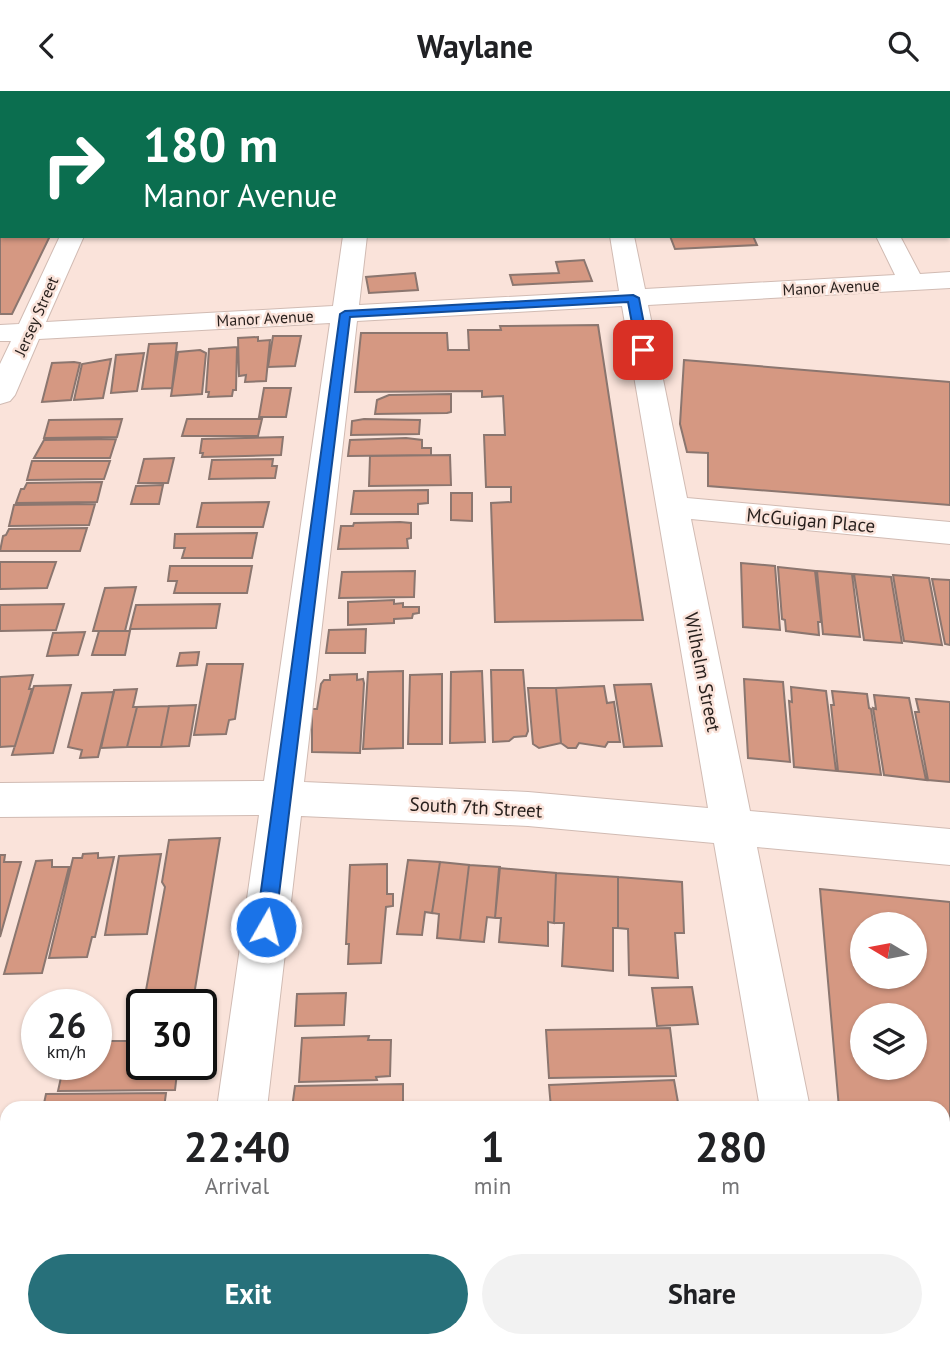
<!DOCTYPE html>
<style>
body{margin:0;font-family:"PT Sans",sans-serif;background:#f2f2f2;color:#202124;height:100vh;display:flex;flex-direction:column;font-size:26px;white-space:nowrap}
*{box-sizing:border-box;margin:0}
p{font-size:23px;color:#757577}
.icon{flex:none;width:38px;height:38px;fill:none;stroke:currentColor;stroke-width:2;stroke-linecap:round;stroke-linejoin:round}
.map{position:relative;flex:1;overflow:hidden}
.panel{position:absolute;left:0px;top:1010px;width:950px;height:247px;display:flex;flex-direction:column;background:#fff;border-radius:21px 21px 0 0;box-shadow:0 2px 5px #0004}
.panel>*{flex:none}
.guide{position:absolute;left:0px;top:0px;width:950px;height:147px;box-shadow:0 2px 5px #0004;background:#0b6e4f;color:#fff;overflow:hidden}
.needle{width:46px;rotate:280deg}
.controls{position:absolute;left:850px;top:821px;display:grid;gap:14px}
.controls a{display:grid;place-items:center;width:77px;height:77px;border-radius:50%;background:#fff;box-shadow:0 2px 5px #0004;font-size:35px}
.speed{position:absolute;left:21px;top:898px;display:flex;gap:14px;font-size:35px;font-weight:700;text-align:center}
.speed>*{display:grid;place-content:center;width:91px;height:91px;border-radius:50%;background:#fff;box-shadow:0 2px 5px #0004;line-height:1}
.speed small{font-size:18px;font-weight:400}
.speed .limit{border:4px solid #111;border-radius:10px;background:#fff;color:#111}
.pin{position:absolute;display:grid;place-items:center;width:60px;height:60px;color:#fff;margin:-30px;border-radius:14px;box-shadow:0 4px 10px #0006}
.me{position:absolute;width:77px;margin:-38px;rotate:8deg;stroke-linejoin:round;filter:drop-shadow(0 0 5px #0008)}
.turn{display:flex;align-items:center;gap:24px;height:147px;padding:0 28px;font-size:32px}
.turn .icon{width:91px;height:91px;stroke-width:2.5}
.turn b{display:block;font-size:49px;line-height:60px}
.eta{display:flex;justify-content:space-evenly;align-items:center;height:119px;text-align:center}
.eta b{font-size:42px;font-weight:700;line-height:49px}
.action{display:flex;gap:14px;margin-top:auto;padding:14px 28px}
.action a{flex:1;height:80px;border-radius:42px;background:#27707a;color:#fff;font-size:28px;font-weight:700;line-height:80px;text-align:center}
.action a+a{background:#f2f2f2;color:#202124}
header{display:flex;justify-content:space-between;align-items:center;height:91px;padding:0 28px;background:#fff;font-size:32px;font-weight:700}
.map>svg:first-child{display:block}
.green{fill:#eec4b5}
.building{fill:#d59882;stroke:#8b766f;stroke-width:2;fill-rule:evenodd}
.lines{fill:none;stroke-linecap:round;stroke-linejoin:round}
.minor-casing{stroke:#d1bbb3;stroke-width:2}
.minor{fill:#fff;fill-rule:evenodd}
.route{fill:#1a73e8;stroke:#114b97;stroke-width:2}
.labels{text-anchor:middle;stroke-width:5;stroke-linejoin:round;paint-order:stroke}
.far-street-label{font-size:16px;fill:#271f1c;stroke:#fae3da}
.street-label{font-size:19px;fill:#271f1c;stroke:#fae3da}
</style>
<header><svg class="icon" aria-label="back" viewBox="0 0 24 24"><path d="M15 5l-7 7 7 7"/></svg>Waylane<svg class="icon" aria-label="search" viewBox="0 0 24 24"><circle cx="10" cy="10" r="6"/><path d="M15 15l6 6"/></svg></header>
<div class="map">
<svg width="950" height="1255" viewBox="0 0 950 1255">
<rect width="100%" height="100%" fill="#fae3da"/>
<path class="green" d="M943 1182 950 1183V1255H872L870 1250H943Z"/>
<path class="building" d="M0 0H624V2H2L0 39Z
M708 0H825L782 2Z
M0 73 2 145H50L12 223H0Z
M670 145H753L757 154 675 158Z
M584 169 592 190 513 194 510 184 559 182 556 171Z
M415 182 418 199 369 202 366 186Z
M598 234 643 529 495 531 491 412 511 411V396H486L484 344H505L503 305 482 306V300L355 301 361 242H447L448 259H469L468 239H501L500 235Z
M273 245H301L295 275 268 276Z
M258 246V250L270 249 266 290 245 291 246 284 239 285 238 247Z
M177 252 172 297 142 298 149 253Z
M237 256 236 299H233L232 305 208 306 209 301H206L209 258Z
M200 259 206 262 202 303 171 305 178 261Z
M144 262 137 300 111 302 116 264Z
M111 268 103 307 74 309 82 273Z
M684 269 950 291V414L708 395V362L687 361 680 333Z
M74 271 80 272 71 309 42 311 52 272Z
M264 297H291L286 326H259Z
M451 303V321L447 322 375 323 377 309 389 304Z
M122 328 117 346 44 347 49 329Z
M187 328H262L258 345H182Z
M364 328 420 329 419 343 351 344 352 330Z
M283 346 281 364 202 366 203 362H200L202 348Z
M406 347 422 349V357H431V364L348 365 350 349Z
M116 348 110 367H34L44 349Z
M450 364 451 394 369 395 370 365Z
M174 367 168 392H138L144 368Z
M273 368 272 375H277L275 387 209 388 212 369Z
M32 370H110L104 388 27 389Z
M102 391 97 411 16 412 21 398H24L27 392Z
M163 394 159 413H131L136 395Z
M428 399V412L418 413V423H351L354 400Z
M451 402H472V430L451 429Z
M269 411 263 436H197L202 412Z
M95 413 89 434 9 435 14 414Z
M400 431 411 432V447L407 448 408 457 338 458 341 435H353L354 432Z
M87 437 80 460H0L3 445 6 444 9 438Z
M257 442 252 467H182L185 457H174L175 443Z
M0 471H56L47 497 0 498Z
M741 472 775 475 780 539 743 536Z
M170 475H252L247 502H174L177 490H168Z
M778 476 815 480 821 531H818L819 544 786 540 785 529 782 528Z
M415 480 414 506 339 507 342 481Z
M817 480 852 483 860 546 823 543Z
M854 483 891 486 902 552 864 549Z
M893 484 929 487 942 554 904 550Z
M932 488 950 489V554L945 553Z
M136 496 125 540H93L105 497Z
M394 509V513L403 512V516H419V522L413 523 412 527 394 528V532L348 534V511Z
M64 513 56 539 0 540V514Z
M220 513 216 537 130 538 136 514Z
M366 538 365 562H326L329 539Z
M99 540H130L125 564H92Z
M85 541 78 564 47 565 53 542Z
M199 561 197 574 177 575 180 562Z
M207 573H243L235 628 229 629 226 643 194 644Z
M491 579H523L528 640 526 645 514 646 509 650 493 651Z
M403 580V657L363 658 368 581Z
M482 580 485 651 450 652 451 581Z
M357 583V589L363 588 364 592 360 662 312 661V618H317L321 593 324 589H330V584Z
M442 583V653H408L410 584Z
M33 584 29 598H32L15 655 0 656V586Z
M744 588 783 591 790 671 748 667Z
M651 593 662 655 624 656 614 594Z
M71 594 53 662 12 664 34 595Z
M604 595 607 612 614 611 620 651H608L605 656 579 652 576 657H568L561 652 556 597Z
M791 596 826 600 836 680 794 676 789 610 792 611Z
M528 597H556L561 652 539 657 533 653Z
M137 598 133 616H137L127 656 101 657 114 599Z
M832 600 867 603 869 617 871 618 881 684 838 680 831 614H834Z
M114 601 98 666 80 667 82 659 68 656 82 602Z
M874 604 909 607 926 689 884 684 873 617 876 618Z
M916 608 950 611V691L928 689 915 621H919Z
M196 614 189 655 161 656 169 615Z
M169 615 161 656H127L137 616Z
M220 747 193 910H144L165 796 162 791 169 749Z
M98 762V767L114 766 95 846H92L87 866 49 867 73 767H82L83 763Z
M161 763 147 843 105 844 119 765Z
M0 764H5L4 771H21L0 846Z
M52 769V776H69L42 882 4 883 36 770Z
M408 769 440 771 432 822 425 821 422 844 397 843Z
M440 771 469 774 460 849 437 847 439 823 432 822Z
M387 773V803H393V815L386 816 381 872 348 873 349 853H346L350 774Z
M469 774 500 776 495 827 487 826 484 851 460 849Z
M499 777 556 782 554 832 548 831V855L499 851 501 827H495Z
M556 782 618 786V837H613V880L562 875 564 832H554Z
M618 786 682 791 684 842H675L678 887 629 884 628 838 618 837Z
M820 798 950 811V1056L943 1055V1017H839ZM863 833H915V886H863ZM863 924H915V976H863Z
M692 896 698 933 657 935 652 897Z
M346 902 344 934 295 935 297 903Z
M670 937 676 985 549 987 546 939Z
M369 945 368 949H391L390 985 376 986 377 989 299 991 302 947Z
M96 950H142V973H178L175 999 58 1000 64 973H96Z
M674 989 679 1017H551L549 994Z
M403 993V1017H292L295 995Z
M166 1002 164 1017H43L46 1003Z
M4 1149H7V1181L6 1174H0Z
M5 1181 7 1245H0V1183Z"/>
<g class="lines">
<g class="minor-casing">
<path id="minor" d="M656 0H676L677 2H657Z
M948 3H950V15H948Z
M0 44H2V58H0Z
M60 145H84L46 231 333 215 343 145H367L359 214 619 200 610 145H634L645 198 895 184 876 145H900L920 183 950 181V197L648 214 687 407 950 431V453L691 428 750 720 950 738V774L757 756 810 1017H760L714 752 528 735 301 725 267 1017H217L259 724 0 726V692L264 690 330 232 39 248 15 304 10 310 0 313V273L11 250H0V234L19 233ZM622 215 708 717 528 701 304 691 357 230Z
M184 1250H240L239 1255H183Z
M801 1250H857L858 1255H802Z"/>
</g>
<use href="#minor" class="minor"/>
</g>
<path class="route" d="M633 204 639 207 649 259 643 263 637 259 628 211 350 226 275 836 272 842 266 844 259 842 256 836 340 223 345 220Z"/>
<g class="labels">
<g class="far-street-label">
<text transform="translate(831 196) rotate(-3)" y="6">Manor Avenue</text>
<text transform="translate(36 225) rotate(-66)" y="6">Jersey Street</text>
<text transform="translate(265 227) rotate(-3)" y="6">Manor Avenue</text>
</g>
<g class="street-label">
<text transform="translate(811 429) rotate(5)" y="7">McGuigan Place</text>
<text transform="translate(703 581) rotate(79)" y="7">Wilhelm Street</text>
<text transform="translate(476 716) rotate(3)" y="7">South 7th Street</text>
</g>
</g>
</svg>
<div class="controls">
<a><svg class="needle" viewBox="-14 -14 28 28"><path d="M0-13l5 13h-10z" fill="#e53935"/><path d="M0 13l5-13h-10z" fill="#757577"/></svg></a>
<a><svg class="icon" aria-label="layers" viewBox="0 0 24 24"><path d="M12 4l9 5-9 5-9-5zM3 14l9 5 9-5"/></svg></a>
</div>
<div class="speed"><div>26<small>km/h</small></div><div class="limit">30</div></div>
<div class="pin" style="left:643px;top:259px;background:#d93025"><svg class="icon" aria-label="arrive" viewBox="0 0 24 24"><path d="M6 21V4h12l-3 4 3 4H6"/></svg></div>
<svg class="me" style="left:266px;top:836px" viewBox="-20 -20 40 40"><circle r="17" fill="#1a73e8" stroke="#fff" stroke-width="3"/><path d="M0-11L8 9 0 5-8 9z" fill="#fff"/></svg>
<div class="guide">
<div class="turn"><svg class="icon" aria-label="right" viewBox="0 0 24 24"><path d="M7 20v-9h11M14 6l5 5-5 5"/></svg><div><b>180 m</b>Manor Avenue</div></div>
</div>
<section class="panel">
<div class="eta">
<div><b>22:40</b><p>Arrival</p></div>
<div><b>1</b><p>min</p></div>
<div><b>280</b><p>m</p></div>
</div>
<div class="action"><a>Exit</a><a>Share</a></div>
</section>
</div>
